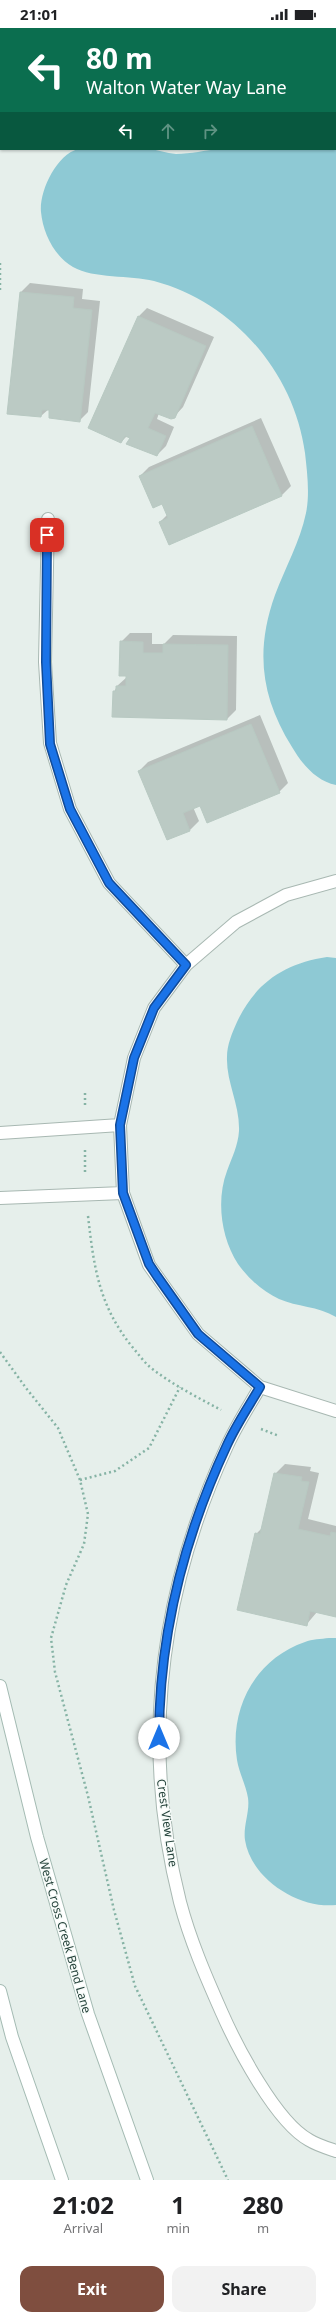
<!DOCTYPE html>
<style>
body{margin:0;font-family:"Noto Sans",sans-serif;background:#f2f2f2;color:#202124;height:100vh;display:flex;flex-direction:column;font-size:15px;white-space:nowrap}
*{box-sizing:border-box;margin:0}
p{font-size:13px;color:#757577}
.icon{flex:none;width:22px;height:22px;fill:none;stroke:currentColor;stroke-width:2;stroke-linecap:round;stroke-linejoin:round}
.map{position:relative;height:2152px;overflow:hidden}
.drawer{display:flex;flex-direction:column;background:#fff;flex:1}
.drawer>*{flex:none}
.top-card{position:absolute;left:0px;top:0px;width:336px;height:122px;box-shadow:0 1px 3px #0004;background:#0b6e4f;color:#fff;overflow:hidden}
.pin{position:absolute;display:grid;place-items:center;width:34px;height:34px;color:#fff;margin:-17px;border-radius:8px;box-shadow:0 2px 6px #0006}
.me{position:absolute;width:44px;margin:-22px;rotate:0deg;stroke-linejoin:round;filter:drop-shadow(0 0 3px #0008)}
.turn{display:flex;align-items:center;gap:14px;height:84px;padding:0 20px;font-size:18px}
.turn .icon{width:52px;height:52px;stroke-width:2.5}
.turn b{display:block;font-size:28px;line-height:34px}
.lanes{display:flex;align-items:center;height:38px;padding:0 20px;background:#0003;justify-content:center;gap:20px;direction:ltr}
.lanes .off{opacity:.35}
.eta{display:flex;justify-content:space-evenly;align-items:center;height:68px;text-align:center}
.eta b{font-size:24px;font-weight:700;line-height:28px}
.primary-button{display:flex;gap:8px;margin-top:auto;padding:8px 20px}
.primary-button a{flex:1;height:46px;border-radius:12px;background:#7f4e3f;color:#fff;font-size:16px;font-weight:700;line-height:46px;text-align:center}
.primary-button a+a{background:#f2f2f2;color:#202124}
.status{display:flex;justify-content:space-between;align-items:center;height:28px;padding:0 20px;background:#fff;direction:ltr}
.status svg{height:11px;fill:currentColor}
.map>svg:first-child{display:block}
.water{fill:#8ec9d4}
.shadow{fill:#0003}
.building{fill:#bbcac4;stroke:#b8c9c2}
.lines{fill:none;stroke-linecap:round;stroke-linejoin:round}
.street-casing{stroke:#a8b8b2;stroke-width:14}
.secondary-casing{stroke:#a4bbb3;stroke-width:14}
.path{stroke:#86b3a5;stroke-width:2.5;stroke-dasharray:2 3;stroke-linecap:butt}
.street{stroke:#fff;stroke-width:12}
.secondary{stroke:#fff;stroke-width:12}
.route-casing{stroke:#114b97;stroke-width:10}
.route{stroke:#1a73e8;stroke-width:7}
.labels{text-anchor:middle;stroke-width:3;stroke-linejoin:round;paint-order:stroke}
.street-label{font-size:12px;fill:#24423a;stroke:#f7fbf9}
</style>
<div class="status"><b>21:01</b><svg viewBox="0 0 49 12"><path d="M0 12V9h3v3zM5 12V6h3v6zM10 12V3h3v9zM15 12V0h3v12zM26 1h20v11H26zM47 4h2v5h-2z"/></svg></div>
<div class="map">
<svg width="336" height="2152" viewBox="0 0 336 2152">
<rect width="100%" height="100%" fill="#e6efeb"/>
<path class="water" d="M335 99H336V757C316 753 302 736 292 719 261 669 255 623 275 567 285 540 300 514 306 485 310 466 307 443 305 425 294 344 233 274 154 253 130 247 94 251 73 239 54 228 43 205 41 184 39 164 56 127 78 121 87 119 137 120 149 121 158 122 166 125 176 126 191 126 205 122 220 121 257 118 297 121 335 121Z
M327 929 336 930V1289C318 1278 297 1279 279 1271 263 1264 248 1250 238 1236 221 1210 216 1172 227 1143 232 1129 238 1118 239 1103 240 1077 226 1054 227 1029 227 1017 232 1005 237 994 255 955 285 935 327 929Z
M329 1610H336V1877C299 1881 251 1851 245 1812 243 1798 250 1784 248 1770 246 1757 239 1745 237 1732 229 1681 255 1631 305 1614 312 1611 321 1611 329 1610Z"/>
<path class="shadow" d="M43 0H125L43 1Z
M231 0H336V54L335 1Z
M30 255 83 261 82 271 100 273 88 384 79 393 50 380 41 388 21 264Z
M147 280 214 309 183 379 174 389 159 385 157 391 174 399 166 418 157 427 128 416 131 409 127 408 121 414 138 289Z
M261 390 291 458 282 467 170 516 160 494 168 486 163 475 140 448 149 439Z
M130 605H152V616H164L173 607 237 608 236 682 227 691 114 664 117 658 127 649 121 614Z
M260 687 288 755 279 764 200 776 193 779 199 793 190 802 168 811 139 743 148 734Z
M285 1436 311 1439 310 1443 319 1445 308 1491 336 1498V1588L317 1584 306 1597 256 1506 262 1500 275 1446Z"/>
<path class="building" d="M42 0H117L42 1Z
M230 0H306L230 1Z
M314 0H336V55L335 1Z
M20 264 74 269 73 280 92 282 80 394 49 390V382H42L41 389 7 386Z
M138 288 206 318 175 390 171 391 155 385 148 400 166 408 157 428 126 416 130 410 125 408 121 415 88 400Z
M252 398 282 468 169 517 159 494 168 490 162 476 153 480 139 448Z
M120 613 143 614V625H163V616L228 617 227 692 112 689 113 663H116V658H126V648H119Z
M251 696 280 765 207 795 200 778 183 785 190 803 167 812 138 743Z
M274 1445 302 1449 301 1453 309 1454 298 1501 330 1508 331 1504 336 1505V1589L310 1583 307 1598 237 1582 255 1505 260 1506Z"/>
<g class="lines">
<g class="street-casing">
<path id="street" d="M48 491 45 634 50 715 70 781 109 855 186 937
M336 853 286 867 236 894 186 937 154 980 134 1030 120 1097 123 1165 149 1237 198 1306 260 1359 336 1383
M0 1105 120 1097
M0 1170 123 1165
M260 1359C249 1378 236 1398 227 1418 159 1565 140 1716 180 1874 190 1912 206 1949 222 1985 237 2019 276 2094 309 2112 317 2117 327 2120 336 2123"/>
</g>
<g class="secondary-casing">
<path id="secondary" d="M0 1658 37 1809 88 1986 147 2152
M0 1963 12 2009 62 2152"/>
</g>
<path class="path" d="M15 1V0
M0 113 1 108
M0 235V264
M85 1065V1077
M85 1122V1145
M88 1188C94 1240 99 1279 134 1321 139 1327 144 1334 150 1339 171 1356 197 1369 221 1382
M0 1324 26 1360 58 1400 80 1452 88 1486 84 1516 66 1557 51 1610 55 1644 88 1768 114 1882 135 1958 228 2152
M261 1401 279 1408
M80 1452 115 1443 149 1420 180 1359"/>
<use href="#street" class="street"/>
<use href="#secondary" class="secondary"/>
</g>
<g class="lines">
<g class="route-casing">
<path id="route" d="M47 507 46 634 50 716 70 781 109 855 186 937 154 980 134 1030 120 1097 123 1165 149 1236 157 1248 198 1306 260 1359C249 1378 236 1397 227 1417 184 1509 159 1609 159 1710"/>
</g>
<use href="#route" class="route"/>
</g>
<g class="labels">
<g class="street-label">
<text transform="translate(167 1795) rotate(82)" y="4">Crest View Lane</text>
<text transform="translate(65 1908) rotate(74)" y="4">West Cross Creek Bend Lane</text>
</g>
</g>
</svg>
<div class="pin" style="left:47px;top:507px;background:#d93025"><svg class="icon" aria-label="arrive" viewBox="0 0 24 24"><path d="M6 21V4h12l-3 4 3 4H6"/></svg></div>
<svg class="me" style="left:159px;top:1710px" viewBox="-20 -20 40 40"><circle r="19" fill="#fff"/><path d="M0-13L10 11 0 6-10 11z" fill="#1a73e8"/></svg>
<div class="top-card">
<div class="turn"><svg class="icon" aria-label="left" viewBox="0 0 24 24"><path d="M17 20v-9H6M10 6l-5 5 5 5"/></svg><div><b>80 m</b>Walton Water Way Lane</div></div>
<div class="lanes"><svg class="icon" aria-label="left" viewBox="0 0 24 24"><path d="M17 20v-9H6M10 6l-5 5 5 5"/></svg><svg class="icon off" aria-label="ahead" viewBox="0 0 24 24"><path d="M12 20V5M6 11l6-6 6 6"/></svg><svg class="icon off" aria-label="right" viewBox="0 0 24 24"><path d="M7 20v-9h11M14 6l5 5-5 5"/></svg></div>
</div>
</div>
<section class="drawer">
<div class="eta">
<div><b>21:02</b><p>Arrival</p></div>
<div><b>1</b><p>min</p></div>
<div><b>280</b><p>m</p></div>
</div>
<div class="primary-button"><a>Exit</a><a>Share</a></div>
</section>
